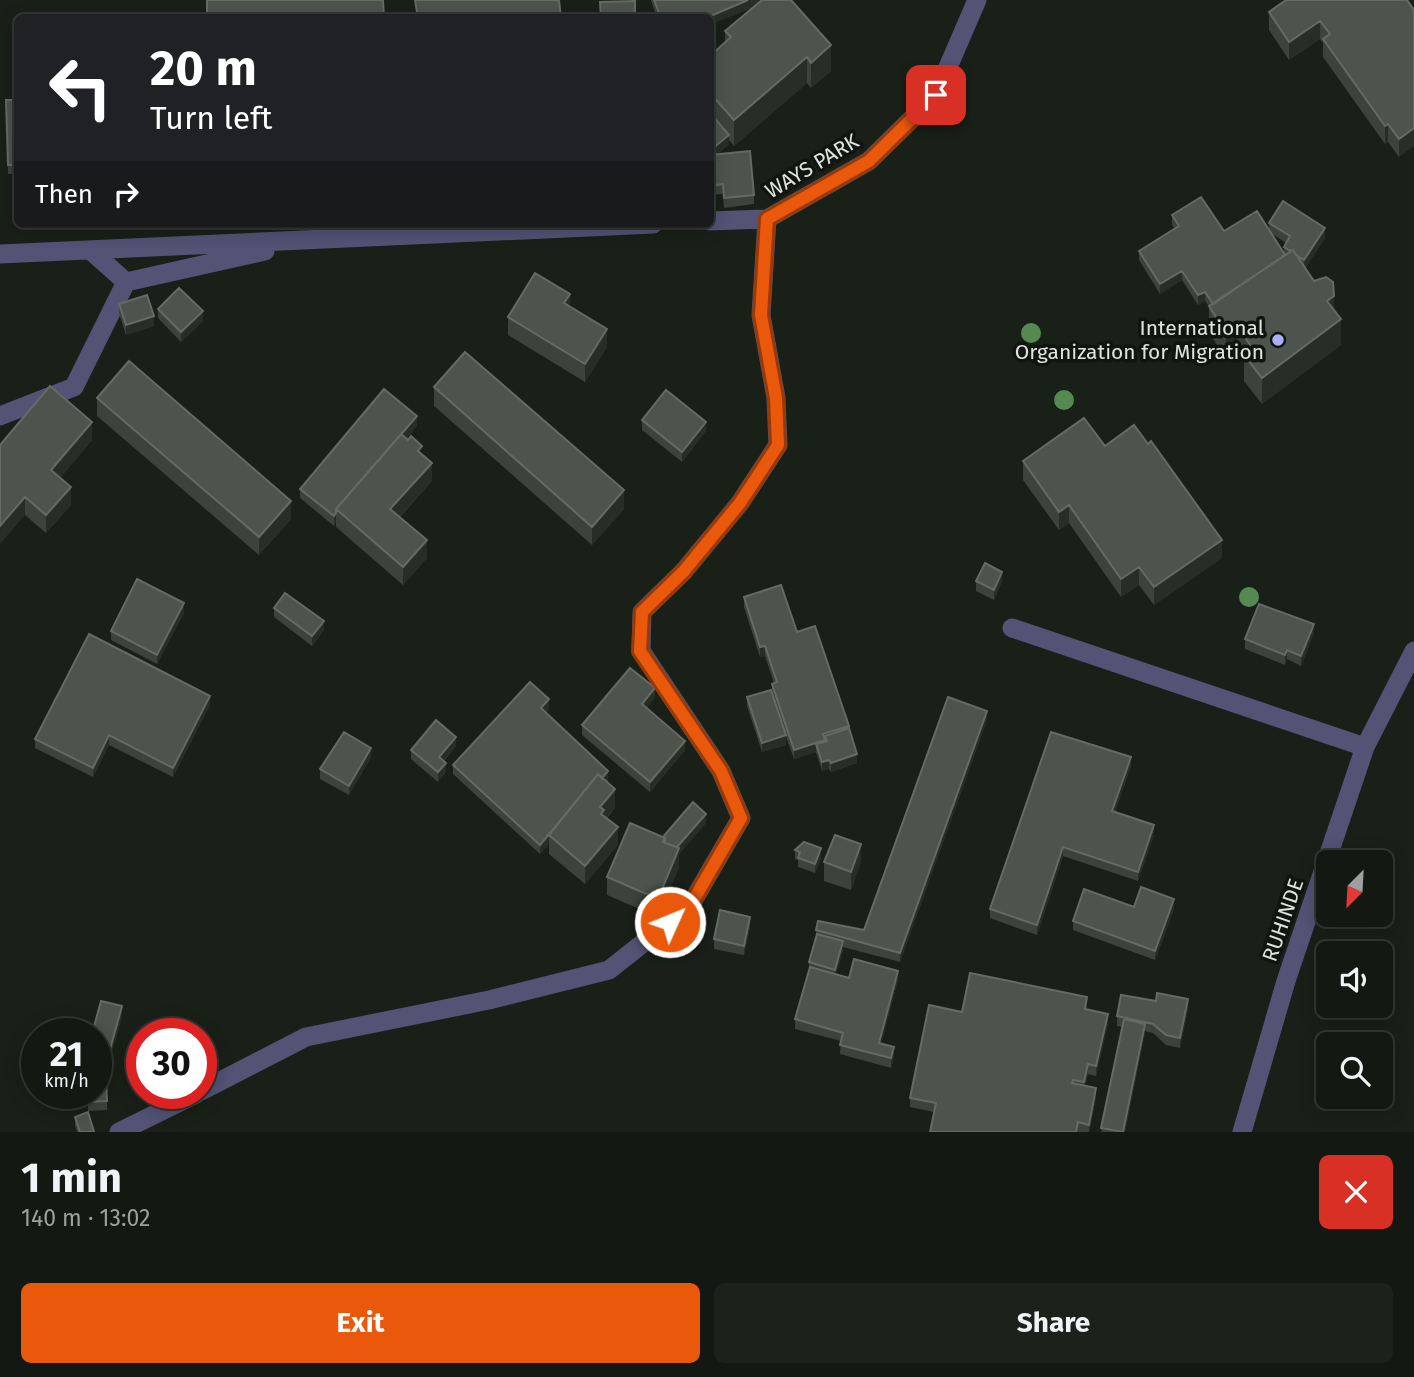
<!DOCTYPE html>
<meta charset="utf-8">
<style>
body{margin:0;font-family:"Fira Sans",sans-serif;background:#1c211b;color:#f1f3f6;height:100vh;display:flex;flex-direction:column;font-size:26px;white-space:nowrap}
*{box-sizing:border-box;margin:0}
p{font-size:23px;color:#9da09f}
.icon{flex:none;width:38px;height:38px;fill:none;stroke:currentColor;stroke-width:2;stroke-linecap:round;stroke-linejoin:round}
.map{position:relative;height:1132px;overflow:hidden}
.panel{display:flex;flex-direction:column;background:#131812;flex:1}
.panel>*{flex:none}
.guide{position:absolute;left:14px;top:14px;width:700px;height:214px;border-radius:10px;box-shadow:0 4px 18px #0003,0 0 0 2px #323732;background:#202124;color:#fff;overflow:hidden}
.needle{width:46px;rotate:204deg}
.fabs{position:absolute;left:1316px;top:850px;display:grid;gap:14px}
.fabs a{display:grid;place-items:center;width:77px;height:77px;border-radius:10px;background:#131812;box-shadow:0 4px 18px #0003,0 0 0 2px #323732;font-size:35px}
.speed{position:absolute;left:21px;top:1018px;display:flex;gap:14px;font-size:35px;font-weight:700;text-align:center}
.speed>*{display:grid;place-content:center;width:91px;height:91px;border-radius:50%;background:#131812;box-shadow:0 4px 18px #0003,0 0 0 2px #323732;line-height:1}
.speed small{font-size:18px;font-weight:400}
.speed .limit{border:10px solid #d22;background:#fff;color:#111}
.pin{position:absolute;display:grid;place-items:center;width:60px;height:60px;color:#fff;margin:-30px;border-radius:14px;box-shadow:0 4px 10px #0006}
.me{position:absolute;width:77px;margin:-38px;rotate:46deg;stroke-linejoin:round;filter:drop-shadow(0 0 5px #0008)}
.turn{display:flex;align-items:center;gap:24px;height:147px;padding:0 21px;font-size:32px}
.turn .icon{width:91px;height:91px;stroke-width:2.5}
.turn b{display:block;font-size:49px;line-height:60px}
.then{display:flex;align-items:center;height:66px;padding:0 21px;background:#0003;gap:14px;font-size:26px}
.round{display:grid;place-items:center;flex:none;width:74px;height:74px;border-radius:10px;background:#1c211b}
.headline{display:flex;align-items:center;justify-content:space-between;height:119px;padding:0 21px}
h1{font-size:42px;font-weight:700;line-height:52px}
.cta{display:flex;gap:14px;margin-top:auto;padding:14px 21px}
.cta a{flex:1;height:80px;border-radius:10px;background:#ea580c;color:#fff;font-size:28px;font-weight:700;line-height:80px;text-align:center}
.cta a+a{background:#1c211b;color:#f1f3f6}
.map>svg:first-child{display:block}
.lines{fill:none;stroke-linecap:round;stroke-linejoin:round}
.minor{stroke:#525375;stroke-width:19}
.tree{fill:#568852}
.wall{fill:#3b433b;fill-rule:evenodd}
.shaded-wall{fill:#262e26}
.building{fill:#4d544d;stroke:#646b64;stroke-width:2}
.route-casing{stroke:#983908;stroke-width:18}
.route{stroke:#ea580c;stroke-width:12}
.poi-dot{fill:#acaffb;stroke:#10160f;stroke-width:2.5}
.labels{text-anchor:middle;stroke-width:7;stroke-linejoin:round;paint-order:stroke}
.street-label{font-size:21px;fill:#dfe4de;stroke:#10160f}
.poi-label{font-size:21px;fill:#dfe4de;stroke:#10160f;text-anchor:end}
</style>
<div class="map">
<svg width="1414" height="1132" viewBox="0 0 1414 1132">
<rect width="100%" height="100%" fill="#192018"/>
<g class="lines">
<path class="minor" d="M710 221 767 219 869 161 936 95 977 0
M0 254 653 224
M126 282 265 251
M0 416 74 387 126 282 90 250
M1012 628 1365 747
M201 1091 306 1037 489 1000 609 970 690 906 741 818 721 771 641 651 642 612 684 571 740 503 778 445 776 398 761 315 767 219
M119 1132 196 1094
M1242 1132 1286 981 1365 747 1414 651"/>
</g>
<g class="tree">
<circle cx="1031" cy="333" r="10"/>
<circle cx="1064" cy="400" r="10"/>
<circle cx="1249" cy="597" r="10"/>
</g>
<path class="wall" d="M651 0H791L831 71 811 88 807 83 734 146 729 140V144L716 155 754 195V204L724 208 723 194 710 195V56L725 43V31L754 7 710 18H657Z
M1407 0 1399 157 1388 142 1385 144 1323 57V43L1320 39 1289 60 1269 30V12Z
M6 100H18V174H8Z
M1172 215 1224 231 1269 230V223L1325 238 1305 268 1334 311 1341 345 1262 404 1244 381V362L1237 351 1226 359 1209 332V306L1205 301 1198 305 1182 280 1160 294 1139 260V251L1175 229 1172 225ZM1271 233 1286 243 1284 247V253Z
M119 304 154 326 126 335 119 313Z
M158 309 203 321 181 342 158 318Z
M508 317 607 347 585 382 508 335Z
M434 387 624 509 592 545 434 406Z
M97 398 291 519 259 555 97 416Z
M642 420 706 431 682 462 642 430Z
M417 426 406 439 422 454 432 481 400 517 427 558 403 585 336 527V522L334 526 300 498V489Z
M92 440 60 478 71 505 46 533 25 515 0 445Z
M1105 446 1222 558 1154 605 1139 585 1121 597 1069 523 1059 530 1023 480V461Z
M976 581H1002L994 600 976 591Z
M744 597 797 632 849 729 857 763 831 772 829 769 822 771 816 752 794 759 786 737V745L762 752 747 706V697L772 692V684L774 683 765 656 760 657 744 607Z
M274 608 324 630 312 646 274 617Z
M184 613 157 664 111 640V631Z
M1314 633 1301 666 1287 659 1285 665 1245 649V639Z
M655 698 646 708 685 750 650 792 582 735V725Z
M210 705 173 777 109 745 93 777 35 748V739Z
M549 709 545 713 608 780 607 782 615 808 607 818 618 845 585 884 549 854V844L540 854 453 774V765Z
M987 720 900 962 843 947V951L836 974 849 978 898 980 881 1044 894 1057 891 1068 840 1054 841 1041 795 1029V1019L809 972V962L816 937V930H864Z
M456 746 444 761 446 772 438 782 411 759V750Z
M371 757 349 795 320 779V769Z
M1131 766 1115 812 1154 835 1138 881 1063 856 1037 935 990 918V909Z
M706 823 679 854V867L658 917 607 895V877L663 837Z
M795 850 821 858 815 873 798 867V860L795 859Z
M824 862H861L851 890 824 881Z
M1134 907 1174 909 1155 960 1073 930V921Z
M750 927 744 955 714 949V939Z
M1087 1007V1009L1108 1023 1096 1076 1088 1074 1085 1086 1096 1097 1089 1132H930L934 1112 910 1107V1098Z
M1188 1009 1180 1048 1166 1045 1153 1033 1145 1031 1125 1132H1101L1122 1027 1117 1026V1016Z
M122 1016 104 1080 107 1101V1110L88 1111V1094H96V1034Z
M75 1117 94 1132H77L75 1126Z"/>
<path class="shaded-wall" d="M748 0H762V4L710 25V18H706Z
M1320 21V39L1289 60V42Z
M831 45V71L811 88V63Z
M807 57V83L734 146V120Z
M1388 124V142L1385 144V126Z
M1414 128V146L1399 157V139Z
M729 135V144L712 158V149Z
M1325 228V238L1304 269V260Z
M1182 271V280L1160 294V284Z
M1205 292V301L1198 305V295Z
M570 294V312L564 303Z
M1334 296V321L1327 301Z
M203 311V321L181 342V332Z
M154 316V326L126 335V325Z
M1341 319V345L1262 404V378Z
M1237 326V351L1226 359V333Z
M607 329V347L585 382V364Z
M417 416V426L343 515 338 511Z
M92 422V440L51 489V470Z
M706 422V431L682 462V452Z
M432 463V481L390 527V509Z
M71 487V505L46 533V515Z
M624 490V509L592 545V527Z
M25 497V515L0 544V526Z
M291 501V519L259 555V537Z
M1069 505V523L1059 530V512Z
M336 513V522L334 526V516Z
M427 540V558L403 585V567Z
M1222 540V558L1154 605V587Z
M1139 567V585L1121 597V579Z
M1002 572V581L994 600V590Z
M184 603V613L157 664V655Z
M324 621V630L312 646V636Z
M1314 624V633L1301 666V656Z
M765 646V656L760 657V647Z
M1287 650V659L1285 665V655Z
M655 688V698L642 713V704Z
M210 696V705L173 777V768Z
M549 699V709L541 718V708Z
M987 711V720L900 962V953Z
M849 726V735L825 736V749L816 744V752L794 759V750L823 734Z
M109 735V745L93 777V768Z
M786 735V745L762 752V743Z
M456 737V746L439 766V757Z
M685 741V750L650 792V782Z
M371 748V757L349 795V786Z
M857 754V763L831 772V763Z
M1131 757V766L1112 820V811Z
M829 760V769L822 771V762Z
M446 763V772L438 782V772Z
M608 771V780L553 839 549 835V844L540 854V845Z
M615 789V808L604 820V828L600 807Z
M706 814V823L679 854V867L658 917V899L673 851Z
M1154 825V835L1138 881V872Z
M618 827V845L585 884V866Z
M861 844V862L851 890V872Z
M1063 847V856L1037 935V925Z
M821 848V858L815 873V864Z
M1174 899V909L1155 960V951Z
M750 917V927L744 955V946Z
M843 941V951L835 979V970Z
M898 971V980L879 1052V1043Z
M1188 999V1009L1180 1048V1038Z
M122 1006V1016L103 1084V1075Z
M1108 1014V1023L1096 1076V1066Z
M1145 1024V1033L1125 1132H1123Z
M894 1047V1057L891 1068V1058Z
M1088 1064V1074L1084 1092V1082Z
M1096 1088V1097L1089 1132V1125Z"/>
<path class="building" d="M207 0H383L384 18H207Z
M415 0H559L561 18H418Z
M654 0H748L706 18H661Z
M762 0H791L831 45 811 63 807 57 734 120 710 93V56L731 37 725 31Z
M1286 0H1407L1414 10V128L1399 139 1388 124 1385 126 1323 39 1330 34 1320 21 1289 42 1269 12Z
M635 1V18H601L600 2Z
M6 100H18V165H8Z
M710 113 729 135 712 149 710 148Z
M750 151 754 195 724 198 723 184 710 186V155Z
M1201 197 1224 231 1257 211 1285 255 1213 304 1205 292 1198 295 1182 271 1160 284 1139 251 1179 226 1172 215Z
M1283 201 1325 228 1304 260 1296 255 1293 250 1291 251 1284 247 1290 236 1269 223Z
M1293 250 1314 281 1326 277 1333 282 1334 296 1327 301 1341 319 1262 378 1244 355 1253 349 1237 326 1226 333 1209 306Z
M535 273 570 294 564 303 607 329 585 364 508 317Z
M179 288 203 311 181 332 158 309Z
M147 295 154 316 126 325 119 304Z
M465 352 624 490 592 527 434 387Z
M129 361 291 501 259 537 97 398Z
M50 386 92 422 51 470 71 487 46 515 25 497 0 526V445Z
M384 389 417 416 336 509V513L334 516 300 489Z
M666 390 706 422 682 452 642 420Z
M1084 418 1105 446 1134 425 1148 444 1151 441 1222 540 1154 587 1139 567 1121 579 1069 505 1059 512 1023 461Z
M401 434 408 440 411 436 422 446 418 451 432 463 390 509 427 540 403 567 336 509Z
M985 563 1002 572 994 590 976 581Z
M137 579 184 603 157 655 111 631Z
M781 585 797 632 815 626 849 726 823 734 825 740 794 750 772 684 777 682 765 646 760 647 744 597Z
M285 593 324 621 312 636 274 608Z
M1259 604 1314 624 1301 656 1287 650 1285 655 1245 639Z
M89 634 210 696 173 768 109 735 93 768 35 739Z
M630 668 655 688 642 704 685 741 650 782 582 725Z
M530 682 549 699 541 708 608 771 602 778 598 774 551 832 540 845 453 765Z
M771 690 786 735 762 743 747 697Z
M948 697 987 711 900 953 816 930 818 921 864 930Z
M436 720 456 737 439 757 446 763 438 772 411 750Z
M849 728 857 754 831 763 829 760 822 762 816 744 827 741 825 736Z
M344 732 371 748 349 786 320 769Z
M1051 732 1131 757 1112 811 1154 825 1138 872 1063 847 1037 925 990 909Z
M598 774 615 789 600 807 604 810 601 814 618 827 585 866 549 835Z
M693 802 706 814 677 847 665 843V838L663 837Z
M630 823 665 838 663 842 679 848 658 899 607 877Z
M835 835 861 844 851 872 824 862Z
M804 842 821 848 815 864 798 858 800 852 795 850Z
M1141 887 1174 899 1155 951 1073 921 1084 889 1134 907Z
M720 910 750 917 744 946 714 939Z
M817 934 843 941 835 970 809 962Z
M854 959 898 971 879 1043 894 1047 891 1058 840 1045 843 1033 795 1019 810 967 849 978Z
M970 973 1087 997 1085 1009 1108 1014 1096 1066 1088 1064 1084 1082 1073 1080 1072 1083 1096 1088 1089 1125 1078 1122 1076 1132H930L936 1103 910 1098 929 1005 962 1012Z
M1157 993 1188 999 1180 1038 1166 1035 1153 1024 1117 1016 1121 995 1156 1001Z
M101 1001 122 1006 103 1075 96 1073V1034H92Z
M1124 1019 1145 1024 1123 1132 1101 1128Z
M106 1080 107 1101 88 1102V1094H96V1081Z
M88 1112 94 1132H80L75 1117Z"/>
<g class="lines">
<g class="route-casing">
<path id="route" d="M670 922 690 906 741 818 721 771 640 651 642 612 684 571 740 503 778 445 776 398 761 315 767 219 869 161 936 95"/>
</g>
<use href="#route" class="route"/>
</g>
<circle class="poi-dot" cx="1278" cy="340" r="7"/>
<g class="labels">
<g class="street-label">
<text transform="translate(812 166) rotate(-31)" y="7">WAYS PARK</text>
<text transform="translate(1283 920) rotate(-71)" y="7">RUHINDE</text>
</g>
<g class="poi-label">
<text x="1264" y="335">International<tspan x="1264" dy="24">Organization for Migration</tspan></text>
</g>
</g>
</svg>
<div class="fabs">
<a><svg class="needle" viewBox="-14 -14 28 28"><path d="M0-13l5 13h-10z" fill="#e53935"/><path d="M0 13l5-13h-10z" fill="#9da09f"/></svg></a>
<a><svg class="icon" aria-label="sound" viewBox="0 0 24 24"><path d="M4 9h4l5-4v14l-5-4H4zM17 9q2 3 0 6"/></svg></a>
<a><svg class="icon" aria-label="search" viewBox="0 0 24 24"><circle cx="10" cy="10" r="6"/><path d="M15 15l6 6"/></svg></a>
</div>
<div class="speed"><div>21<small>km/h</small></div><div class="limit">30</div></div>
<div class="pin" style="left:936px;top:95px;background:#d93025"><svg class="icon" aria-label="arrive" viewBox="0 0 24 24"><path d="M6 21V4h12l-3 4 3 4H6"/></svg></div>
<svg class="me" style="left:670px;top:922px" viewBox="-20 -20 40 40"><circle r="17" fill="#ea580c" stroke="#fff" stroke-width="3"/><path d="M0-11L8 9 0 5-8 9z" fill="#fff"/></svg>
<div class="guide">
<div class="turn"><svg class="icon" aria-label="left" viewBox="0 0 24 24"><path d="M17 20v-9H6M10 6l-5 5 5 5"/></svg><div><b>20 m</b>Turn left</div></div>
<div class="then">Then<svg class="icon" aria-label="right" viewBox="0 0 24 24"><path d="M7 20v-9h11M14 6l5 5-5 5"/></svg></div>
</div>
</div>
<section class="panel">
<div class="headline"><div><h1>1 min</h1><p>140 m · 13:02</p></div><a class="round" style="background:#d93025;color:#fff"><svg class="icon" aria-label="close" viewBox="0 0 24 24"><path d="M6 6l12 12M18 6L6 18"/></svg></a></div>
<div class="cta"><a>Exit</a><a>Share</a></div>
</section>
